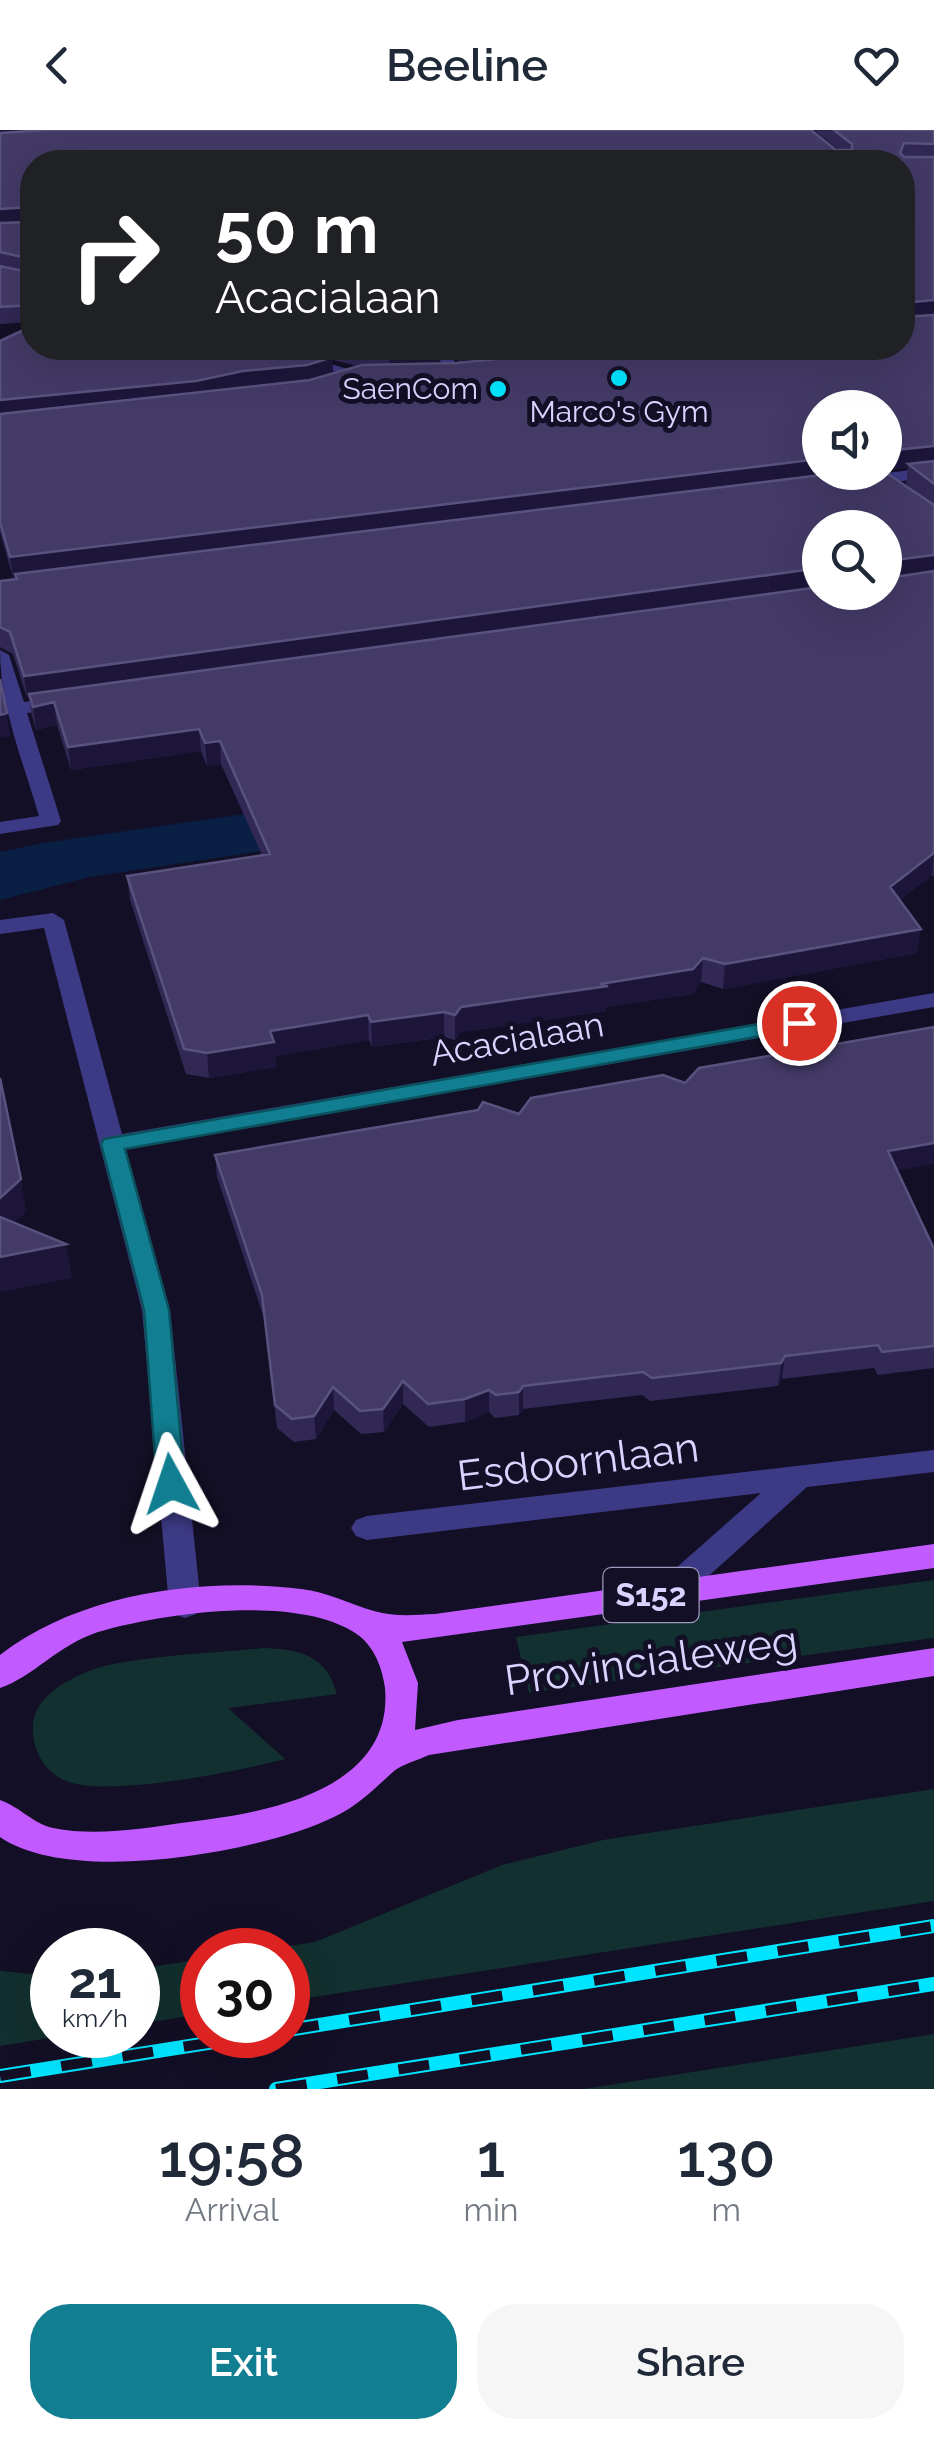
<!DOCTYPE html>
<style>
body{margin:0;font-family:Raleway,sans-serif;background:#f6f6f7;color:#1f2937;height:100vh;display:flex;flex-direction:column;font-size:38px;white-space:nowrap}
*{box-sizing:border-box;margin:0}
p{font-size:32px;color:#747a83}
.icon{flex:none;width:55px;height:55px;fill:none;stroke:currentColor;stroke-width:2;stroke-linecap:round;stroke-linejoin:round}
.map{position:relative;height:1959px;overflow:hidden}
.details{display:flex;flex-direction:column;background:#fff;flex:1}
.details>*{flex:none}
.guide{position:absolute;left:20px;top:20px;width:895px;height:210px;border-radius:40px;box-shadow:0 10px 40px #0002;background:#202124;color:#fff;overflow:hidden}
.tools{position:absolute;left:802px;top:260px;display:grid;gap:20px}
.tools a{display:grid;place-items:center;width:100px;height:100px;border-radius:50%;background:#fff;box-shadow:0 10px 40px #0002;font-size:50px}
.speed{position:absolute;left:30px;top:1798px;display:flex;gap:20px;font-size:50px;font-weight:700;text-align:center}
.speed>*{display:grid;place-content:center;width:130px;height:130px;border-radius:50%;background:#fff;box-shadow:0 10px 40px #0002;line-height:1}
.speed small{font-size:25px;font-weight:400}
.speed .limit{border:15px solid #d22;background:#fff;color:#111}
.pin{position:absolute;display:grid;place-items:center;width:85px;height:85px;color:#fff;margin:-42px;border:5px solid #fff;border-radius:50%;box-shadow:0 2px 10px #0007}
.me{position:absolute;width:110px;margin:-55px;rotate:355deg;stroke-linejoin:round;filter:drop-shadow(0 0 8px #0008)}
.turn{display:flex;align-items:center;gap:35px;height:210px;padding:0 30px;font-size:45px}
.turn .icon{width:130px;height:130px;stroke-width:2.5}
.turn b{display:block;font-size:70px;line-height:85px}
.eta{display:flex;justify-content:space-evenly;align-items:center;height:170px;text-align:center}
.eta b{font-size:60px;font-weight:600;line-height:70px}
.primary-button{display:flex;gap:20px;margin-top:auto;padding:20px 30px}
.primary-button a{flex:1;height:115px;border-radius:40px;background:#117e91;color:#fff;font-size:40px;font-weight:600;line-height:115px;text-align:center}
.primary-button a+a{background:#f6f6f7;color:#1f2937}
header{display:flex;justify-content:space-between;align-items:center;height:130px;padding:0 30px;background:#fff;font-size:45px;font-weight:600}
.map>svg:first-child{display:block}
.green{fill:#12302f}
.water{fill:#0a1f44}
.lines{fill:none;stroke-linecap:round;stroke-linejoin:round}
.minor{fill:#3d3a85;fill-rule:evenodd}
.major{fill:#c25bff;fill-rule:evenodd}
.rail-casing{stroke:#00e5ff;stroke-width:14}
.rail{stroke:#130f26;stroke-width:10;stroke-dasharray:31;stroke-linecap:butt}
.wall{fill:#312854;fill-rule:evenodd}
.shaded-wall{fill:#1d163a}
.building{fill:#433a66;stroke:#5a527e;stroke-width:2.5}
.route{fill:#117e91;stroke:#0b525e;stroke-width:2.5}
.poi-dot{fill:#00e5ff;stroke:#130f26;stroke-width:4}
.labels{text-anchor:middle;stroke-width:10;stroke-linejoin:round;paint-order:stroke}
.far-poi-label{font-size:30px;fill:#d9d4ff;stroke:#130f26;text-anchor:end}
.shield{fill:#130f26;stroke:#9e99be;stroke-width:2.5}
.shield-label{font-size:32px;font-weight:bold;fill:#d9d4ff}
.street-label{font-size:35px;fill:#d9d4ff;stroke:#130f26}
.near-street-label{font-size:42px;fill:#d9d4ff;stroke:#130f26}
</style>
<header><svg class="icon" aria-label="back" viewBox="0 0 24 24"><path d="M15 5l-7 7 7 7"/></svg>Beeline<svg class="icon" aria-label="heart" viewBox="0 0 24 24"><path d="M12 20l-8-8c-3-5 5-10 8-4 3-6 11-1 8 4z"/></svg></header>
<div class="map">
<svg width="934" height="1959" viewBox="0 0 934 1959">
<rect width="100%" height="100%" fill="#130f26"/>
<path class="green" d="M934 1450V1508L529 1563 516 1507Z
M263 1518C300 1519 326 1525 337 1564L228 1578 285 1629C239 1641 108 1668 66 1651 45 1643 31 1618 33 1596 34 1568 64 1551 89 1541 125 1526 219 1523 263 1518Z
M934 1659V1771L288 1871V1820H264L315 1812 502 1735 603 1710Z
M202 1829V1884L138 1894V1839Z
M0 1841 52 1846V1905H68L0 1916Z
M934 1904V1959H584Z"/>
<path class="water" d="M934 585V620L90 747 0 770V722L43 713Z"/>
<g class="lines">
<path class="minor" d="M255 218H276L368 245 361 249Z
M431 218H445L463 243 461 246H451Z
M934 337V347L863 356 855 351 863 346Z
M0 520 9 525 24 572 64 566 73 572 64 578 27 583 61 691 58 695 0 704V692L39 686C23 631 0 577 0 520Z
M53 783 64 790 122 1004 934 863V877L126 1019 170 1180 201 1475 196 1484 185 1488 174 1484 169 1475 142 1180 44 798 0 804V790Z
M934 1320V1342L807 1357 681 1471 670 1475 659 1471 654 1462 659 1453 761 1363 367 1410 356 1406 351 1398 356 1390 367 1386Z"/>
<path class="major" d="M934 1414V1438L402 1512 418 1553 415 1600 458 1590 934 1518V1546L429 1625C418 1630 403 1634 394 1641 374 1659 359 1675 334 1687 260 1723 70 1756 0 1707V1670C20 1677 32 1693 53 1698 97 1707 145 1698 189 1692 265 1683 394 1661 385 1558 382 1535 372 1512 352 1501 291 1465 164 1483 98 1502 58 1515 33 1547 0 1558V1525C80 1463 202 1447 301 1459 328 1462 349 1474 374 1481 394 1487 414 1485 435 1484Z"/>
<g class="rail-casing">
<path id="rail" d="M288 1900 934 1796
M0 1946 258 1905
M276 1959 934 1854"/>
</g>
<use href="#rail" class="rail"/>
</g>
<path class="wall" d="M0 0 836 20H839L814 0H934V747L932 745 900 770 917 823 723 859 701 852 692 864 606 877V881L461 902 455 910 444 907 372 917 369 910 275 926 276 937 209 948 186 944 130 770 127 746 262 725 221 634 207 636 201 621 71 640 57 595 36 600 32 586 29 567 27 568 13 524 0 517V451L16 449V447L13 448 0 402V211L32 218H439V233L460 232 449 218H902L32 32V192L0 194ZM333 230 357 236 333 243ZM908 338 906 354 926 370 820 342ZM820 398H885V462H820Z
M519 984 897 1041 934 1119V1238L878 1245 874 1238 782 1249 778 1256 650 1271 642 1265 590 1271 523 1279 519 1285 495 1288 489 1282 465 1292 429 1297 403 1274 384 1302 361 1304 334 1280 316 1309 294 1312 277 1298 264 1188 217 1047 215 1025Z"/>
<path class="shaded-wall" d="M0 0H82L0 5Z
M30 77 32 93 0 95V79Z
M934 170V187L902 190 904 173Z
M439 218V235L390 239 389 221Z
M461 218H636L461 233Z
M333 227V245L308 253 0 289V270L243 241Z
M934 316V334H908V338L885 341V321Z
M820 329V342H869L13 448 10 427Z
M934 425V445L885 451V433L887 431Z
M820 438V459L27 568 24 546Z
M54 572 57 595 36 600 33 577Z
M7 583 10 606 0 608V585Z
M199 599 201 621 71 640 68 617Z
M220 611 221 634 207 636 205 613Z
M934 723 932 745 887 781 890 757Z
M921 799 917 823 723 859 725 834Z
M703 828 701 852 692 864 606 877V881L461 902 455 910V885L461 877 600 854Z
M444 882V907L372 917 371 892Z
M368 885 369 910 275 926 276 937 209 948 207 923 270 901Z
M934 1013V1034L884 1043 888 1021Z
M21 1049 26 1082 0 1107V1068Z
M66 1114 72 1148 0 1162V1127Z
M785 1226 782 1249 778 1256 781 1233Z
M403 1251V1274L384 1302 383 1279Z
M523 1256V1279L519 1285V1262Z
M333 1257 334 1280 316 1309 314 1286Z
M489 1260V1282L465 1292V1269Z"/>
<path class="building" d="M44 0H811L836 20H852V14L834 0H934V14L904 13 900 23 904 27H934V170L904 173 902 181V32H32V80L30 77 0 79V3Z
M32 85V175L0 177V136L32 143 31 129 0 122V93L30 92Z
M934 185V316L885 321V278H820V329L10 427 0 392V284L310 250 362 235 456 233 613 218H902V187Z
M32 196V218H300L333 227 307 235 243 241 196 251 0 270V211Z
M354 218H433L389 221Z
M934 331V354L908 334Z
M846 342H885L934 375V425L887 431 885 433V398H820V438L24 546 10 502 0 497V451L17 449 15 444Z
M934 441V723L890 757 921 799 725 834 703 828 693 839 600 854 608 856 461 877 455 885 444 882 371 892 368 885 270 901 274 912 207 923 184 919 127 746 270 724 220 611 205 613 199 599 68 617 54 572 33 577 29 564 820 457V462H885V447L888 448Z
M0 549 7 583 0 585Z
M934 897V1013L888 1021 934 1119V1216L882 1222 878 1215 785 1226 781 1233 652 1248 643 1242 591 1248 523 1256 519 1262 496 1265 489 1260 465 1269 428 1274 403 1251 383 1279 360 1281 333 1257 314 1286 292 1289 275 1275 262 1165 215 1025 478 980 483 972 519 984 531 968 663 945 685 953 699 938Z
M0 948 21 1049 0 1068Z
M0 1087 66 1114 0 1127Z"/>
<path class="route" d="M799 887 807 889 810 893 807 898 125 1019 169 1180 185 1354 181 1362 171 1365 161 1362 157 1354 144 1180 101 1014 104 1009Z"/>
<g class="poi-dot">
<circle cx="619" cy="248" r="10"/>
<circle cx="498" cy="259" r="10"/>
</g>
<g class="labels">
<g class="far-poi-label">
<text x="478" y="269">SaenCom</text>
<text x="619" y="292" text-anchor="middle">Marco's Gym</text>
</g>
<rect class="shield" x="603.5" y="1438" width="95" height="54" rx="8"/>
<g class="shield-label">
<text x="651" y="1476">S152</text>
</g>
<g class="street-label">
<text transform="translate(517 909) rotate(-10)" y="12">Acacialaan</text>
</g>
<g class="near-street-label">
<text transform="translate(578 1331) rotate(-7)" y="15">Esdoornlaan</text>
<text transform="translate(651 1530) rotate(-8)" y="15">Provincialeweg</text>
</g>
</g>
</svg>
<div class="tools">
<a><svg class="icon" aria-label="sound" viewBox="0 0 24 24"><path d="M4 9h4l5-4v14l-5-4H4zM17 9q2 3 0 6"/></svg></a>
<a><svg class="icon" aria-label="search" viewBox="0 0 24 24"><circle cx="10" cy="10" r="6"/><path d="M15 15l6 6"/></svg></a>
</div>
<div class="speed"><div>21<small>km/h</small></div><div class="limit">30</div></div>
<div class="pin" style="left:799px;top:893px;background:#d93025"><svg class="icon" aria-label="arrive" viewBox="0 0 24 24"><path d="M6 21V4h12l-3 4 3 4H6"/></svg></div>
<svg class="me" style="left:171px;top:1354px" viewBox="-20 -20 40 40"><path d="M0-17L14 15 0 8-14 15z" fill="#117e91" stroke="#fff" stroke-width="4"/></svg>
<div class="guide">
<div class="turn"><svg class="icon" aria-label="right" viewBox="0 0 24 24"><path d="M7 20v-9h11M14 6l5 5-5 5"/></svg><div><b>50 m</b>Acacialaan</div></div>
</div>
</div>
<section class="details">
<div class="eta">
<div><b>19:58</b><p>Arrival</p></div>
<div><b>1</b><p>min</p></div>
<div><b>130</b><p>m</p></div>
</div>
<div class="primary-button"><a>Exit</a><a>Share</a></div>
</section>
